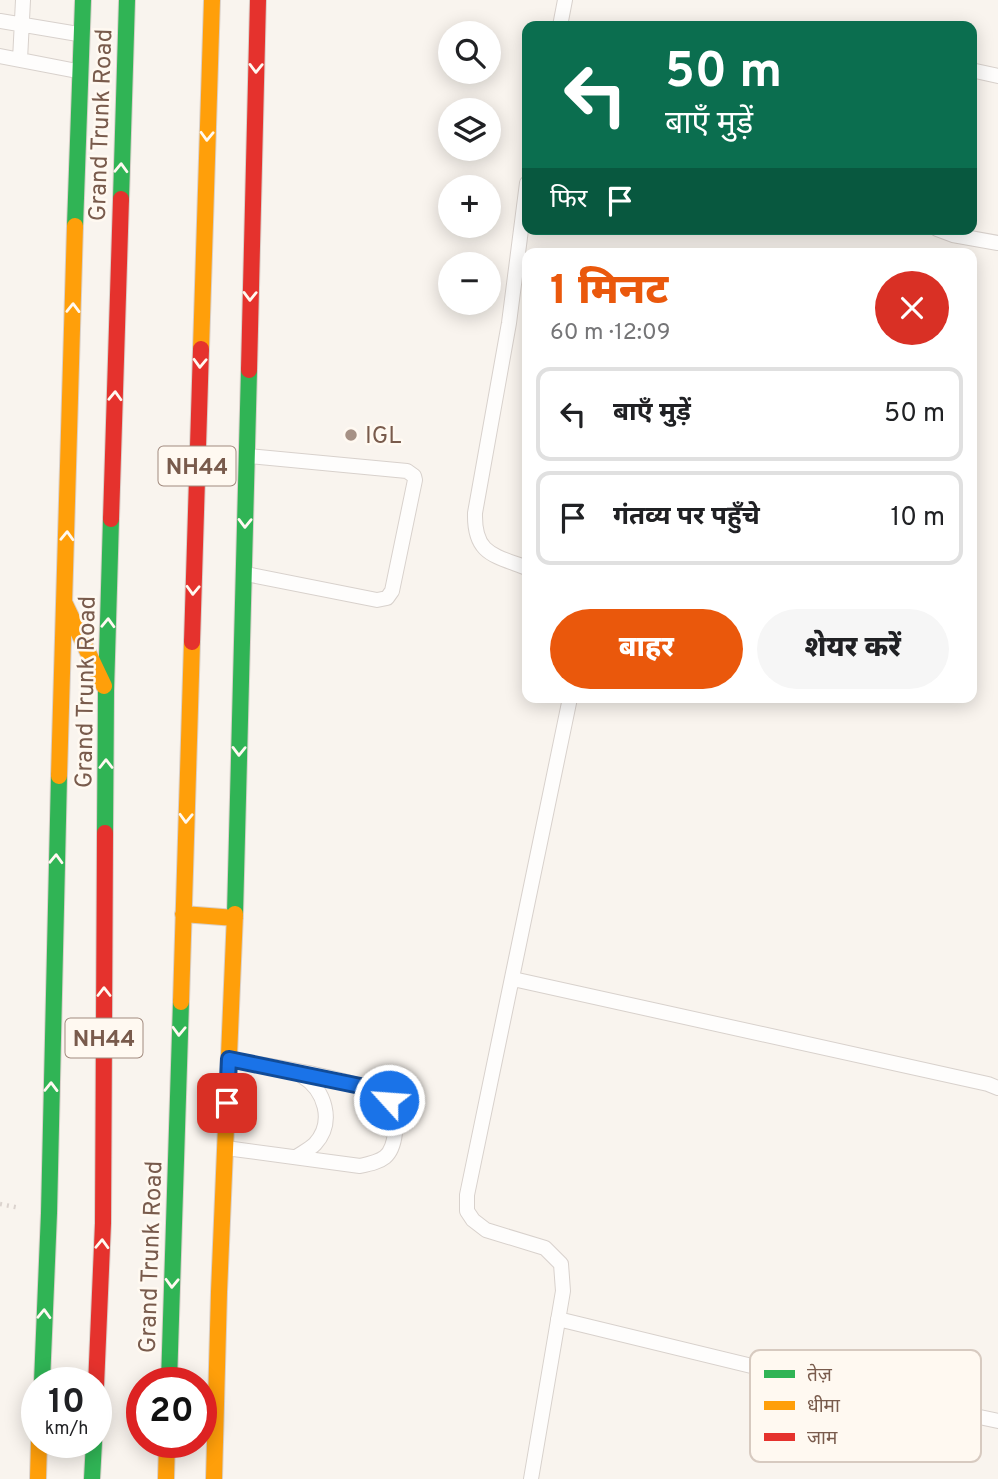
<!DOCTYPE html>
<html lang="hi">
<meta charset="utf-8">
<style>
body{margin:0;font-family:Overpass,"Noto Sans Devanagari",sans-serif;background:#f6f6f6;color:#202124;height:100vh;display:flex;flex-direction:column;font-size:26px;white-space:nowrap}
*{box-sizing:border-box;margin:0}
p{font-size:23px;color:#757577}
.icon{flex:none;width:38px;height:38px;fill:none;stroke:currentColor;stroke-width:2;stroke-linecap:round;stroke-linejoin:round}
.map{position:relative;flex:1;overflow:hidden}
.side{position:absolute;left:522px;top:248px;width:455px;height:455px;display:flex;flex-direction:column;background:#fff;border-radius:14px;box-shadow:0 4px 18px #0003}
.side>*{flex:none}
.hud{position:absolute;left:522px;top:21px;width:455px;height:214px;border-radius:14px;box-shadow:0 4px 18px #0003;background:#0b6e4f;color:#fff;overflow:hidden}
.tools{position:absolute;left:438px;top:21px;display:grid;gap:14px}
.tools a{display:grid;place-items:center;width:63px;height:63px;border-radius:50%;background:#fff;box-shadow:0 4px 18px #0003;font-size:35px}
.speed{position:absolute;left:21px;top:1367px;display:flex;gap:14px;font-size:35px;font-weight:700;text-align:center}
.speed>*{display:grid;place-content:center;width:91px;height:91px;border-radius:50%;background:#fff;box-shadow:0 4px 18px #0003;line-height:1}
.speed small{font-size:18px;font-weight:400}
.speed .limit{border:10px solid #d22;background:#fff;color:#111}
.pin{position:absolute;display:grid;place-items:center;width:60px;height:60px;color:#fff;margin:-30px;border-radius:14px;box-shadow:0 4px 10px #0006}
.me{position:absolute;width:77px;margin:-38px;rotate:296deg;stroke-linejoin:round;filter:drop-shadow(0 0 5px #0008)}
.turn{display:flex;align-items:center;gap:24px;height:147px;padding:0 28px;font-size:32px}
.turn .icon{width:91px;height:91px;stroke-width:2.5}
.turn b{display:block;font-size:49px;line-height:60px}
.then{display:flex;align-items:center;height:66px;padding:0 28px;background:#0003;gap:14px;font-size:26px}
.round{display:grid;place-items:center;flex:none;width:74px;height:74px;border-radius:37px;background:#f6f6f6}
.head{display:flex;align-items:center;justify-content:space-between;height:119px;padding:0 28px}
h1{font-size:42px;font-weight:800;line-height:52px;color:#ea580c}
.primary-button{display:flex;gap:14px;margin-top:auto;padding:14px 28px}
.primary-button a{flex:1;height:80px;border-radius:42px;background:#ea580c;color:#fff;font-size:28px;font-weight:800;line-height:80px;text-align:center}
.primary-button a+a{background:#f6f6f6;color:#202124}
ul{padding:0;list-style:none}
li{display:flex;align-items:center;gap:21px;height:94px;margin:0 14px 10px;padding:0 14px;border:4px solid #e0e0e0;border-radius:14px}
li div{flex:1}
li b{display:block;font-size:26px}
li em{font-style:normal}
.map>svg:first-child{display:block}
.lines{fill:none;stroke-linecap:round;stroke-linejoin:round}
.lane-casing{stroke:#d8d1cc;stroke-width:16}
.fast-casing{stroke:#d9d0ca;stroke-width:18}
.slow-casing{stroke:#d9d0ca;stroke-width:18}
.jam-casing{stroke:#d9d0ca;stroke-width:18}
.path{stroke:#dbd3ce;stroke-width:4.5;stroke-dasharray:2 5;stroke-linecap:butt}
.lane{stroke:#fefdfc;stroke-width:14}
.fast{stroke:#30b455;stroke-width:16}
.slow{stroke:#ff9f0a;stroke-width:16}
.jam{stroke:#e5322d;stroke-width:16}
.oneway{stroke:#fff9f1}
.route-casing{stroke:#114b97;stroke-width:18}
.route{stroke:#1a73e8;stroke-width:12}
.poi-dot{fill:#a69185;stroke:#fff9f1;stroke-width:2.5}
.labels{text-anchor:middle;stroke-width:5;stroke-linejoin:round;paint-order:stroke}
.shield{fill:#fff9f1;stroke:#a18a7e;stroke-width:2}
.shield-label{font-size:23px;font-weight:bold;fill:#795b4c}
.street-label{font-size:24px;fill:#795b4c;stroke:#fff9f1}
.poi-label{font-size:24px;fill:#795b4c;stroke:#fff9f1;text-anchor:start}
.key{fill:#fff9f1;stroke:#d7cac0;stroke-width:2}
.key-label{font-size:19px;fill:#795b4c}
</style>
<div class="map">
<svg width="998" height="1479" viewBox="0 0 998 1479">
<rect width="100%" height="100%" fill="#f9f4ee"/>
<g class="lines">
<g class="lane-casing">
<path id="lane" d="M0 21 78 34
M560 26 565 0
M0 56 77 71
M20 60 23 0
M971 70 998 76
M527 183 509 323 475 513C474 554 493 555 527 568
M937 229 953 235 998 243
M246 574 377 600 387 598 392 591 415 480 414 476 407 471 248 456
M513 979 988 1084 998 1088
M226 1148 360 1166C383 1161 392 1158 395 1133 396 1122 396 1112 390 1102 376 1080 260 1065 230 1059
M296 1157C302 1153 310 1149 315 1144 335 1122 325 1090 302 1076
M558 1319 838 1387 998 1421
M531 1479 563 1291 561 1264 545 1248 486 1230 473 1220 467 1211V1195L570 698"/>
</g>
<g class="fast-casing">
<path id="fast" d="M121 199 127 0
M75 226 83 0
M105 833 106 691 111 519
M235 914 249 370
M42 1382 49 1213 59 776
M169 1382 181 1002
M92 1479 94 1442"/>
</g>
<g class="slow-casing">
<path id="slow" d="M201 349 212 0
M65 604 104 686
M59 776 75 226
M183 914 235 918
M181 1002 192 642
M38 1479 39 1442
M166 1479 167 1442
M214 1479 219 1292 235 914"/>
</g>
<g class="jam-casing">
<path id="jam" d="M249 370 258 0
M111 519 121 199
M192 642 201 349
M96 1386 103 1223 105 833"/>
</g>
<path class="path" d="M0 1204 20 1208"/>
<use href="#lane" class="lane"/>
<use href="#fast" class="fast"/>
<use href="#slow" class="slow"/>
<use href="#jam" class="jam"/>
</g>
<defs><path id="oneway-chevron" d="M-2-3.5L2.5 0L-2 3.5" fill="none" stroke-width="1.6" stroke-linecap="round" stroke-linejoin="round" transform="scale(1.75)"/></defs>
<g class="oneway">
<use href="#oneway-chevron" transform="translate(256 68) rotate(91)"/>
<use href="#oneway-chevron" transform="translate(207 136) rotate(92)"/>
<use href="#oneway-chevron" transform="translate(121 168) rotate(-88)"/>
<use href="#oneway-chevron" transform="translate(250 296) rotate(91)"/>
<use href="#oneway-chevron" transform="translate(73 308) rotate(-89)"/>
<use href="#oneway-chevron" transform="translate(200 363) rotate(92)"/>
<use href="#oneway-chevron" transform="translate(115 396) rotate(-88)"/>
<use href="#oneway-chevron" transform="translate(245 523) rotate(91)"/>
<use href="#oneway-chevron" transform="translate(67 536) rotate(-88)"/>
<use href="#oneway-chevron" transform="translate(193 590) rotate(92)"/>
<use href="#oneway-chevron" transform="translate(108 623) rotate(-88)"/>
<use href="#oneway-chevron" transform="translate(239 751) rotate(91)"/>
<use href="#oneway-chevron" transform="translate(106 764) rotate(-90)"/>
<use href="#oneway-chevron" transform="translate(186 818) rotate(92)"/>
<use href="#oneway-chevron" transform="translate(56 859) rotate(-88)"/>
<use href="#oneway-chevron" transform="translate(104 992) rotate(-90)"/>
<use href="#oneway-chevron" transform="translate(179 1031) rotate(92)"/>
<use href="#oneway-chevron" transform="translate(51 1087) rotate(-89)"/>
<use href="#oneway-chevron" transform="translate(102 1244) rotate(-88)"/>
<use href="#oneway-chevron" transform="translate(172 1283) rotate(92)"/>
<use href="#oneway-chevron" transform="translate(44 1314) rotate(-88)"/>
</g>
<g class="lines">
<g class="route-casing">
<path id="route" d="M227 1103 229 1059 370 1088 389 1100"/>
</g>
<use href="#route" class="route"/>
</g>
<circle class="poi-dot" cx="351" cy="435" r="7"/>
<g class="labels">
<g class="shield">
<rect x="158.5" y="446.5" width="77" height="39" rx="5"/>
<rect x="65.5" y="1018.5" width="77" height="39" rx="5"/>
</g>
<g class="shield-label">
<text x="197" y="474">NH44</text>
<text x="104" y="1046">NH44</text>
</g>
<g class="street-label">
<text transform="translate(100 125) rotate(-88)" y="8">Grand Trunk Road</text>
<text transform="translate(85 692) rotate(-89)" y="8">Grand Trunk Road</text>
<text transform="translate(150 1257) rotate(-88)" y="8">Grand Trunk Road</text>
</g>
<g class="poi-label">
<text x="365" y="443">IGL</text>
</g>
</g>
<rect x="750" y="1350" width="231" height="112" rx="10" class="key"/>
<rect x="764" y="1370" width="31" height="8" fill="#30b455"/>
<rect x="764" y="1401" width="31" height="9" fill="#ff9f0a"/>
<rect x="764" y="1433" width="31" height="8" fill="#e5322d"/>
<g class="key-label">
<text x="807" y="1381">तेज़</text>
<text x="807" y="1412">धीमा</text>
<text x="807" y="1444">जाम</text>
</g>
</svg>
<div class="tools">
<a><svg class="icon" aria-label="search" viewBox="0 0 24 24"><circle cx="10" cy="10" r="6"/><path d="M15 15l6 6"/></svg></a>
<a><svg class="icon" aria-label="layers" viewBox="0 0 24 24"><path d="M12 4l9 5-9 5-9-5zM3 14l9 5 9-5"/></svg></a>
<a>+</a>
<a>−</a>
</div>
<div class="speed"><div>10<small>km/h</small></div><div class="limit">20</div></div>
<div class="pin" style="left:227px;top:1103px;background:#d93025"><svg class="icon" aria-label="arrive" viewBox="0 0 24 24"><path d="M6 21V4h12l-3 4 3 4H6"/></svg></div>
<svg class="me" style="left:389px;top:1100px" viewBox="-20 -20 40 40"><circle r="17" fill="#1a73e8" stroke="#fff" stroke-width="3"/><path d="M0-11L8 9 0 5-8 9z" fill="#fff"/></svg>
<div class="hud">
<div class="turn"><svg class="icon" aria-label="left" viewBox="0 0 24 24"><path d="M17 20v-9H6M10 6l-5 5 5 5"/></svg><div><b>50 m</b>बाएँ मुड़ें</div></div>
<div class="then">फिर<svg class="icon" aria-label="arrive" viewBox="0 0 24 24"><path d="M6 21V4h12l-3 4 3 4H6"/></svg></div>
</div>
<section class="side">
<div class="head"><div><h1>1 मिनट</h1><p>60 m · 12:09</p></div><a class="round" style="background:#d93025;color:#fff"><svg class="icon" aria-label="close" viewBox="0 0 24 24"><path d="M6 6l12 12M18 6L6 18"/></svg></a></div>
<ul>
<li><svg class="icon" aria-label="left" viewBox="0 0 24 24"><path d="M17 20v-9H6M10 6l-5 5 5 5"/></svg><div><b>बाएँ मुड़ें</b></div><em>50 m</em></li>
<li><svg class="icon" aria-label="arrive" viewBox="0 0 24 24"><path d="M6 21V4h12l-3 4 3 4H6"/></svg><div><b>गंतव्य पर पहुँचे</b></div><em>10 m</em></li>
</ul>
<div class="primary-button"><a>बाहर</a><a>शेयर करें</a></div>
</section>
</div>
